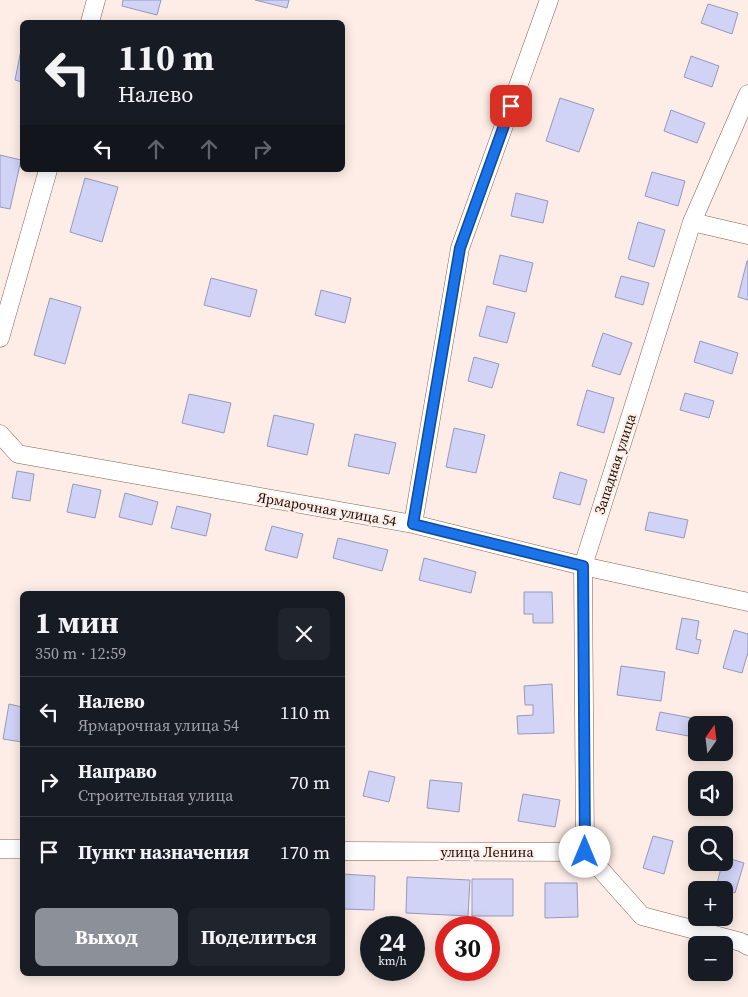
<!DOCTYPE html>
<html lang="ru">
<meta charset="utf-8">
<style>
body{margin:0;font-family:"Source Serif 4",serif;background:#20242c;color:#f1f3f6;height:100vh;display:flex;flex-direction:column;font-size:19px;white-space:nowrap}
*{box-sizing:border-box;margin:0}
p{font-size:16px;color:#9ea1a6}
.icon{flex:none;width:28px;height:28px;fill:none;stroke:currentColor;stroke-width:2;stroke-linecap:round;stroke-linejoin:round}
.map{position:relative;flex:1;overflow:hidden}
.sheet{position:absolute;left:20px;top:591px;width:325px;height:385px;display:flex;flex-direction:column;background:#171b24;border-radius:8px;box-shadow:0 2px 12px #0003}
.sheet>*{flex:none}
.top-card{position:absolute;left:20px;top:20px;width:325px;height:152px;border-radius:8px;box-shadow:0 2px 12px #0003;background:#171b24;color:#f1f3f6;overflow:hidden}
.needle{width:32px;rotate:14deg}
.fabs{position:absolute;left:688px;top:716px;display:grid;gap:10px}
.fabs a{display:grid;place-items:center;width:45px;height:45px;border-radius:8px;background:#171b24;box-shadow:0 2px 12px #0003;font-size:25px}
.speed{position:absolute;left:360px;top:916px;display:flex;gap:10px;font-size:25px;font-weight:700;text-align:center}
.speed>*{display:grid;place-content:center;width:65px;height:65px;border-radius:50%;background:#171b24;box-shadow:0 2px 12px #0003;line-height:1}
.speed small{font-size:12px;font-weight:400}
.speed .limit{border:8px solid #d22;background:#fff;color:#111}
.pin{position:absolute;display:grid;place-items:center;width:42px;height:42px;color:#fff;margin:-21px;border-radius:10px;box-shadow:0 2px 8px #0006}
.me{position:absolute;width:55px;margin:-28px;rotate:0deg;stroke-linejoin:round;filter:drop-shadow(0 0 4px #0008)}
.turn{display:flex;align-items:center;gap:18px;height:105px;padding:0 15px;font-size:22px}
.turn .icon{width:65px;height:65px;stroke-width:2.5}
.turn b{display:block;font-size:35px;line-height:42px}
.lanes{display:flex;align-items:center;height:48px;padding:0 15px;background:#0003;justify-content:center;gap:25px;direction:ltr}
.lanes .off{opacity:.35}
.round{display:grid;place-items:center;flex:none;width:52px;height:52px;border-radius:8px;background:#20242c}
.summary{display:flex;align-items:center;justify-content:space-between;height:85px;padding:0 15px}
h1{font-size:30px;font-weight:700;line-height:38px}
.primary-button{display:flex;gap:10px;margin-top:auto;padding:10px 15px}
.primary-button a{flex:1;height:58px;border-radius:8px;background:#8c9099;color:#fff;font-size:20px;font-weight:700;line-height:58px;text-align:center}
.primary-button a+a{background:#20242c;color:#f1f3f6}
ul{padding:0;list-style:none}
li{display:flex;align-items:center;gap:15px;height:70px;padding:0 15px;border-top:1px solid #363941}
li div{flex:1}
li b{display:block;font-size:19px}
li em{font-style:normal}
.map>svg:first-child{display:block}
.building{fill:#d0d2f6;stroke:#9799bb}
.lines{fill:none;stroke-linecap:round;stroke-linejoin:round}
.minor-casing{stroke:#826253;stroke-width:19}
.minor{stroke:#fff;stroke-width:18}
.route-casing{stroke:#114b97;stroke-width:12}
.route{stroke:#1a73e8;stroke-width:9}
.labels{text-anchor:middle;stroke-width:4.5;stroke-linejoin:round;paint-order:stroke}
.street-label{font-size:14px;fill:#180c06;stroke:#fdede6}
</style>
<div class="map">
<svg width="748" height="997" viewBox="0 0 748 997">
<rect width="100%" height="100%" fill="#fdede6"/>
<path class="building" d="M123 0H161L157 15 122 6Z
M255 0H289L287 8Z
M708 4 738 13 732 34 701 23Z
M22 45V82L15 80Z
M691 56 719 66 712 87 684 77Z
M560 98 594 109 579 152 546 141Z
M671 110 705 123 697 143 664 131Z
M0 155 21 160 10 209 0 207Z
M652 172 685 181 678 206 645 196Z
M85 178 118 187 102 242 70 232Z
M516 193 548 201 543 223 511 216Z
M638 222 665 230 654 267 628 259Z
M500 255 533 263 526 292 493 284Z
M747 261H748V300L738 297Z
M621 276 649 283 643 305 615 297Z
M211 278 257 290 250 317 204 305Z
M321 290 351 298 345 323 315 315Z
M50 298 81 307 65 364 34 355Z
M487 306 515 313 507 343 479 336Z
M603 333 632 343 620 375 592 366Z
M700 341 738 353 732 374 694 362Z
M474 357 499 364 492 388 468 381Z
M587 390 614 398 604 433 577 425Z
M685 393 714 401 709 418 680 410Z
M189 394 231 403 224 433 182 423Z
M274 415 314 424 307 455 267 446Z
M454 428 485 435 476 473 446 467Z
M355 434 396 443 389 474 348 466Z
M17 471 34 474 30 501 12 498Z
M560 472 587 480 580 505 553 498Z
M73 484 101 490 95 518 67 512Z
M125 493 158 502 152 525 119 517Z
M177 506 211 514 206 536 171 528Z
M649 512 688 520 684 538 645 530Z
M272 526 303 534 297 558 265 550Z
M338 538 388 550 382 571 333 558Z
M424 558 476 572 471 593 419 580Z
M524 592H552L553 623H533V614H524Z
M682 618 699 621 696 639 701 640 698 654 676 649Z
M734 630 748 634V652L742 673 723 668Z
M621 666 665 672 661 701 617 695Z
M552 684 554 733 518 734 517 716 533 715V705H525L524 686Z
M9 704 22 707V742L3 739Z
M660 712 697 719 694 737 656 730Z
M369 771 395 777 389 802 363 796Z
M430 780 462 783 459 812 427 808Z
M523 794 560 800 555 827 518 821Z
M653 836 673 841 664 874 643 868Z
M724 857 744 863 735 893 716 887Z
M342 874 375 876 374 910 342 909Z
M407 877 470 880 468 916 406 913Z
M472 879H513V916H472Z
M545 883H577L578 917 545 918Z"/>
<g class="lines">
<g class="minor-casing">
<path id="minor" d="M90 22 96 0
M692 222 748 235
M0 338 48 170
M0 434 18 454 413 524 583 566 748 602
M413 524 460 248 549 0
M0 849H22
M342 851 585 852 642 916 741 942 748 946
M585 852 583 566 692 222 748 94"/>
</g>
<use href="#minor" class="minor"/>
</g>
<g class="lines">
<g class="route-casing">
<path id="route" d="M511 106 460 248 413 524 583 566 585 852"/>
</g>
<use href="#route" class="route"/>
</g>
<g class="labels">
<g class="street-label">
<text transform="translate(615 464) rotate(-72)" y="5">Западная улица</text>
<text transform="translate(327 509) rotate(10)" y="5">Ярмарочная улица 54</text>
<text x="487" y="857">улица Ленина</text>
</g>
</g>
</svg>
<div class="fabs">
<a><svg class="needle" viewBox="-14 -14 28 28"><path d="M0-13l5 13h-10z" fill="#e53935"/><path d="M0 13l5-13h-10z" fill="#9ea1a6"/></svg></a>
<a><svg class="icon" aria-label="sound" viewBox="0 0 24 24"><path d="M4 9h4l5-4v14l-5-4H4zM17 9q2 3 0 6"/></svg></a>
<a><svg class="icon" aria-label="search" viewBox="0 0 24 24"><circle cx="10" cy="10" r="6"/><path d="M15 15l6 6"/></svg></a>
<a>+</a>
<a>−</a>
</div>
<div class="speed"><div>24<small>km/h</small></div><div class="limit">30</div></div>
<div class="pin" style="left:511px;top:106px;background:#d93025"><svg class="icon" aria-label="arrive" viewBox="0 0 24 24"><path d="M6 21V4h12l-3 4 3 4H6"/></svg></div>
<svg class="me" style="left:585px;top:852px" viewBox="-20 -20 40 40"><circle r="19" fill="#fff"/><path d="M0-13L10 11 0 6-10 11z" fill="#1a73e8"/></svg>
<div class="top-card">
<div class="turn"><svg class="icon" aria-label="left" viewBox="0 0 24 24"><path d="M17 20v-9H6M10 6l-5 5 5 5"/></svg><div><b>110 m</b>Налево</div></div>
<div class="lanes"><svg class="icon" aria-label="left" viewBox="0 0 24 24"><path d="M17 20v-9H6M10 6l-5 5 5 5"/></svg><svg class="icon off" aria-label="ahead" viewBox="0 0 24 24"><path d="M12 20V5M6 11l6-6 6 6"/></svg><svg class="icon off" aria-label="ahead" viewBox="0 0 24 24"><path d="M12 20V5M6 11l6-6 6 6"/></svg><svg class="icon off" aria-label="right" viewBox="0 0 24 24"><path d="M7 20v-9h11M14 6l5 5-5 5"/></svg></div>
</div>
<section class="sheet">
<div class="summary"><div><h1>1 мин</h1><p>350 m · 12:59</p></div><a class="round"><svg class="icon" aria-label="close" viewBox="0 0 24 24"><path d="M6 6l12 12M18 6L6 18"/></svg></a></div>
<ul>
<li><svg class="icon" aria-label="left" viewBox="0 0 24 24"><path d="M17 20v-9H6M10 6l-5 5 5 5"/></svg><div><b>Налево</b><p>Ярмарочная улица 54</p></div><em>110 m</em></li>
<li><svg class="icon" aria-label="right" viewBox="0 0 24 24"><path d="M7 20v-9h11M14 6l5 5-5 5"/></svg><div><b>Направо</b><p>Строительная улица</p></div><em>70 m</em></li>
<li><svg class="icon" aria-label="arrive" viewBox="0 0 24 24"><path d="M6 21V4h12l-3 4 3 4H6"/></svg><div><b>Пункт назначения</b></div><em>170 m</em></li>
</ul>
<div class="primary-button"><a>Выход</a><a>Поделиться</a></div>
</section>
</div>
